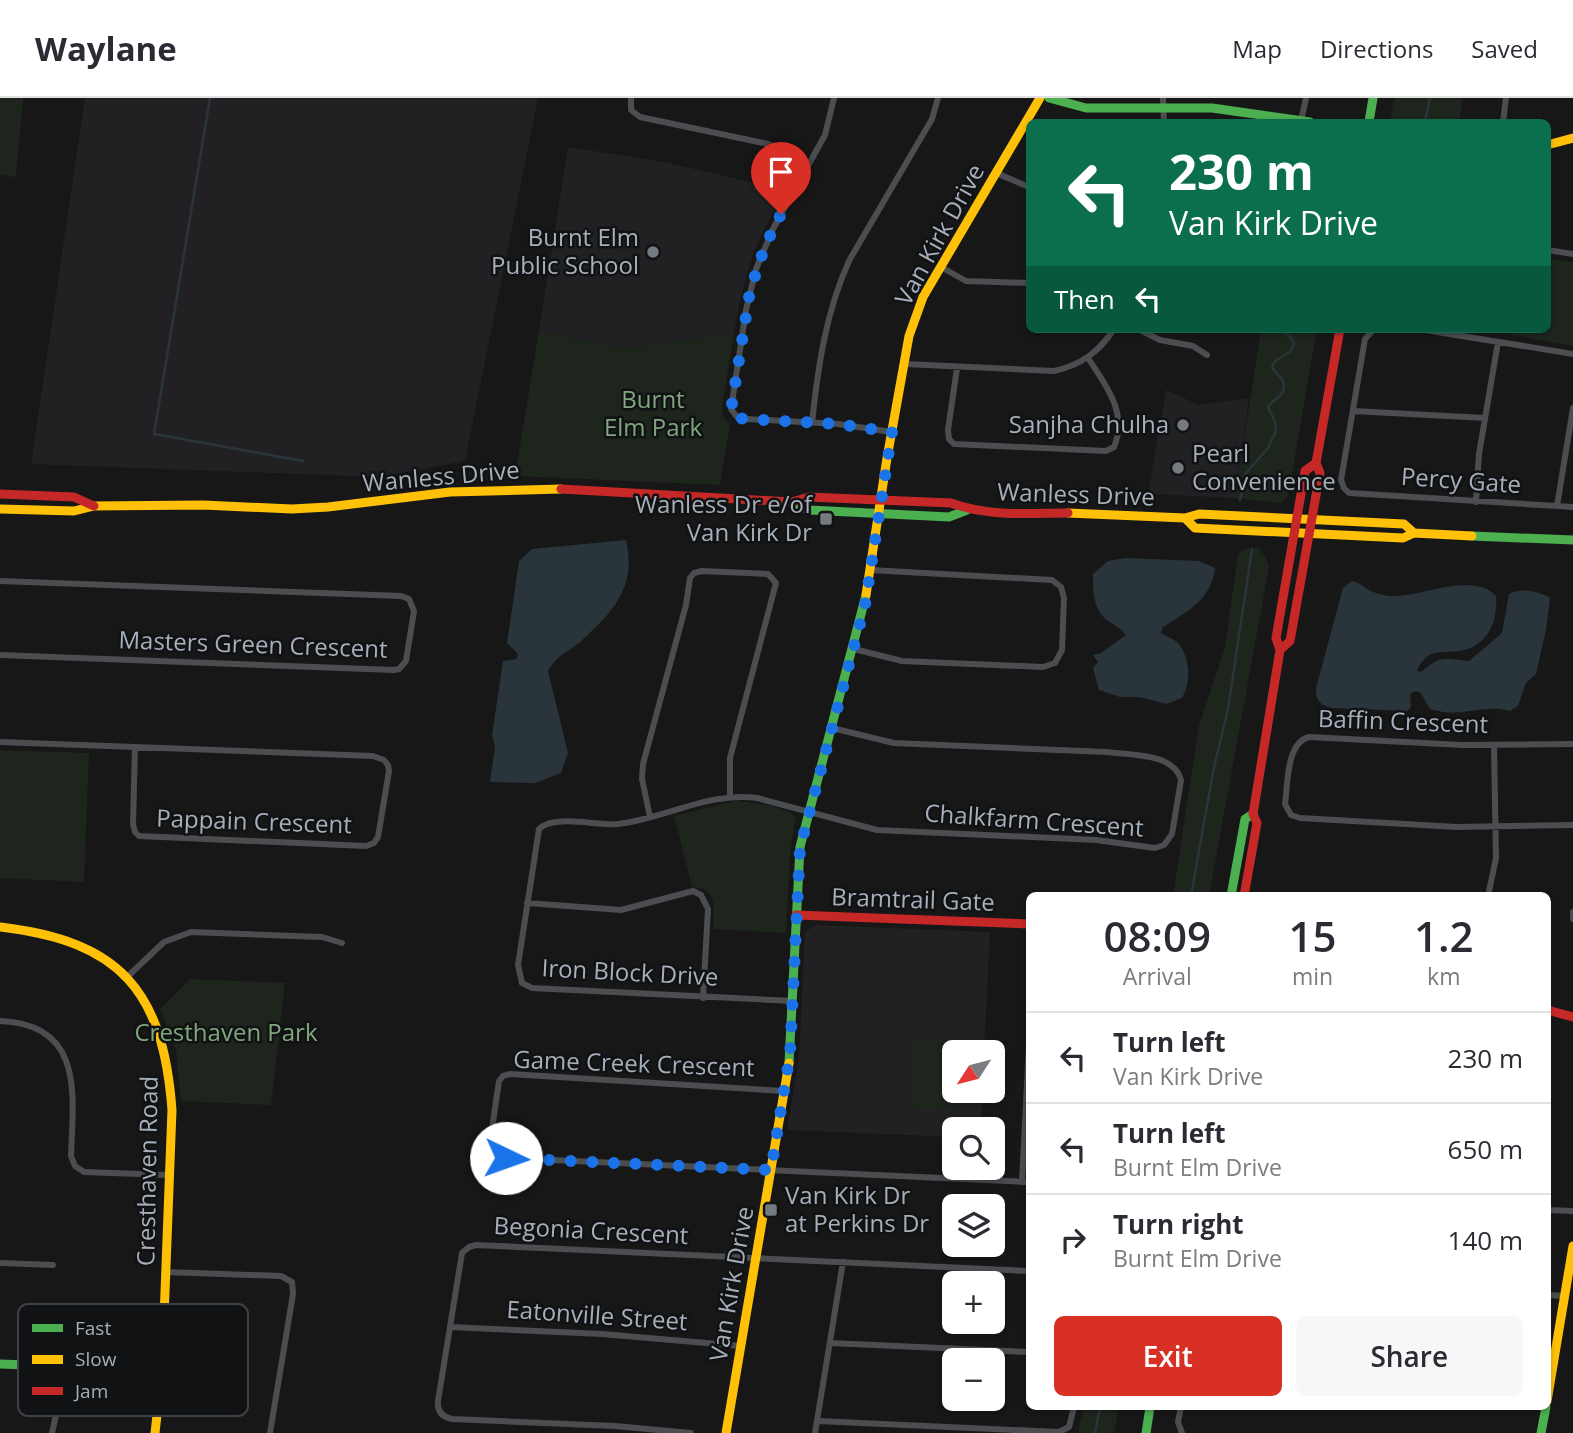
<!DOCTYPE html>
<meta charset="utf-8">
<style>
body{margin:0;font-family:"Open Sans",sans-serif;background:#f7f7f7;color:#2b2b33;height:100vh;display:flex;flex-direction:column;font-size:26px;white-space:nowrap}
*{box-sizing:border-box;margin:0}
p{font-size:23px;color:#7c7c81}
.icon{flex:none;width:38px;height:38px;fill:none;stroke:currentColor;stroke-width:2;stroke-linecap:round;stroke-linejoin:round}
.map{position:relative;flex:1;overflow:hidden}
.details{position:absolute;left:1026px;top:794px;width:525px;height:518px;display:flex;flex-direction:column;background:#fff;border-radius:10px;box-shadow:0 2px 5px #0004}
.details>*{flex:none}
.guide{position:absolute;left:1026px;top:21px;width:525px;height:214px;border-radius:10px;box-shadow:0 2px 5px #0004;background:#0b6e4f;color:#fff;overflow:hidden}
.needle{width:46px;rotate:234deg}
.tools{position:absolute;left:942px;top:942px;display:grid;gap:14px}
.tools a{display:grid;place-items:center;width:63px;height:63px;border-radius:10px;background:#fff;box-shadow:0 2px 5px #0004;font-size:35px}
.pin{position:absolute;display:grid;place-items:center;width:60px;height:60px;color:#fff;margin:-72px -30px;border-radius:50% 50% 50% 0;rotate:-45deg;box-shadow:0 0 7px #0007}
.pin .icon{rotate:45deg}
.me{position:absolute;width:77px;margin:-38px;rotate:93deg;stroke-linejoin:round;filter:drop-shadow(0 0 5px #0008)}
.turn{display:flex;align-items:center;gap:24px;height:147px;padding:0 28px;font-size:32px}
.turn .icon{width:91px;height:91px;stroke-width:2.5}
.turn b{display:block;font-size:49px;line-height:60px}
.then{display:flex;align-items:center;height:66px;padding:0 28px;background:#0003;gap:14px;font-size:26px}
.eta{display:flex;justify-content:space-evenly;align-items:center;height:119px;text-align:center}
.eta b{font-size:42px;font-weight:600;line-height:49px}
.cta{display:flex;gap:14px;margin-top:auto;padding:14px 28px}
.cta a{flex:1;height:80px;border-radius:10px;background:#d93025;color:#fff;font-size:28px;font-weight:600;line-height:80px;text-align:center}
.cta a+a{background:#f7f7f7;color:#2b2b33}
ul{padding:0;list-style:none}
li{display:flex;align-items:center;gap:21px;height:91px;padding:0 28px;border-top:2px solid #e1e1e2}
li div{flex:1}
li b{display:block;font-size:26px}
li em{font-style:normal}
header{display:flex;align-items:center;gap:42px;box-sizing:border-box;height:98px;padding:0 35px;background:#fff;border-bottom:2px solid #e1e1e2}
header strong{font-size:33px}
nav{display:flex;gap:38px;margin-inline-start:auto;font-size:24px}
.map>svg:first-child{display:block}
.built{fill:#212124}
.green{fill:#1d251d}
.water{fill:#29353b}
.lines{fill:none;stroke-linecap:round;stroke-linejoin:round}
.stream{stroke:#29353b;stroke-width:2.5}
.street{stroke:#4b4d51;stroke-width:6}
.fast{stroke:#4caf50;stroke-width:9}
.slow{stroke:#ffc107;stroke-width:9}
.jam{stroke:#c62828;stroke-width:9}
.route{stroke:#1a73e8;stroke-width:12;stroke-dasharray:0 21.6}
.poi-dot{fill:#757a81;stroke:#111214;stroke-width:2.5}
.labels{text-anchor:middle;stroke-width:5;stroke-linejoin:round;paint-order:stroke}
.street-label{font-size:24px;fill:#a7afba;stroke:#111214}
.poi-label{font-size:24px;fill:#a7afba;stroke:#111214;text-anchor:end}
.park-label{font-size:24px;fill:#80a77c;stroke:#111214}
.key{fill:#111214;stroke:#3e4146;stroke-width:2}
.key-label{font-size:19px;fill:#a7afba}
</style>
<header>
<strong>Waylane</strong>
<nav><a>Map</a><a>Directions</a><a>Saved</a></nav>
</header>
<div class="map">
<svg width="1573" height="1335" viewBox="0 0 1573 1335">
<rect width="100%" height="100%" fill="#171718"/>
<path class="built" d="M85 0H538L465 363 380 379 31 366Z
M568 49 664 64 721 77 763 87 782 98 763 133 751 161 740 203 734 235 626 250 539 233Z
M1166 292 1199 307 1249 300 1235 400 1148 396Z
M815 827 990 834 984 954H954V992H983L981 1031H954V1039L787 1032 799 959 805 834Z"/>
<path class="green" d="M0 0H23L16 79 0 77Z
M1394 0H1463L1459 24H1390Z
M1547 161 1573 164V248L1512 237 1513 231H1547Z
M1261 231H1317L1288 399 1281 405 1235 400Z
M539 233 626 250 734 235 722 310 724 320 730 326 720 387 515 378Z
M1257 449 1266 459 1269 469 1209 798H1173L1199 627 1225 549 1238 456 1244 451Z
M0 652 89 655 84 784 0 780Z
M735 703C751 703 785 709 796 719L790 755 786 835 713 831C714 812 718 789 692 789L674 718Z
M190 881 285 885 271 1007 181 1003 176 951 160 911Z
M911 940 961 942 960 954H954V992H958L957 1012 908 1010Z
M1083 1309H1119L1114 1335H1078Z"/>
<path class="water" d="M626 442C637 489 613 514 580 544 565 557 560 554 548 573L568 655 561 675 535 685 490 684 495 648 492 637 503 563 516 561 518 556 507 545 519 463 532 451Z
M1126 460 1199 463 1215 470C1212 501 1187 514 1163 529L1161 535C1166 538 1173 541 1177 544 1191 559 1191 584 1182 600L1166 606 1140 599H1120L1099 592 1093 570 1098 564 1093 557 1101 555 1126 537C1120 530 1116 528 1108 523 1093 512 1093 493 1093 476L1108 463Z
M1352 483C1362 485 1363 490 1371 493 1377 496 1387 498 1393 498 1423 499 1471 473 1496 498 1498 524 1488 548 1460 553 1451 554 1440 553 1432 556 1424 559 1420 566 1417 573L1421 574C1441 557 1443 560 1469 563L1502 535 1509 496C1523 489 1536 494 1550 499L1546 532 1536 576 1526 585 1518 608 1510 613C1482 605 1462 621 1430 611L1420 594 1415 593 1410 596 1411 609 1407 613 1332 610C1320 607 1316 603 1316 590L1343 490Z"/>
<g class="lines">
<path class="stream" d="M210 0 154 336 303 363
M1425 24 1430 0
M1240 402 1246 375 1268 350 1276 333 1275 324 1268 309C1271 302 1280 301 1283 293 1290 272 1251 274 1290 254L1294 246 1291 240 1280 231
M1191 798 1213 674 1228 611 1252 451
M1095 1335 1100 1309"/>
<path class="street" d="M631 0V12L640 19 768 46 809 66
M834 0 825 37 773 131 756 171 746 212 731 311 737 319 746 321 838 326 892 334
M1163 0 1164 24
M1301 23 1306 0
M1503 24 1506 0
M996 75 1029 89
M1547 152 1573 156
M941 169 966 183 1029 185
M1138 231 1160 242 1193 248 1207 257
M1374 231 1365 241 1341 382 1344 390 1349 395 1557 408 1573 310
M1419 231 1573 256
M905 266 1054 273C1081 267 1099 254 1114 231
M957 270 948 332 949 341 954 346 1106 353 1114 349C1128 314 1106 288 1088 260
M1353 313 1485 320
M812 325C818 269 826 212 850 161L932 21 938 0
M1476 404 1479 356 1498 244
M1557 408 1573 409
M0 483 401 498 409 501 414 513 406 563 399 571 394 572 0 557
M854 551 902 563 1043 569 1055 565 1062 552 1064 500 1061 489 1052 482 870 472
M0 644 373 658 384 662 388 667 389 673 378 739 374 745 366 748 139 738 135 734 133 726 135 649
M1573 646 1462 647 1309 639C1286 645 1288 686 1285 706L1291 717 1300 720 1457 729 1573 727
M650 719 642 681 643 666 686 507 690 480 694 475 702 473 768 476 776 485 730 660V699
M1488 798 1496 760 1494 647
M527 805 621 812 693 793 701 797 708 811 703 900
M1573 814V821
M126 880 164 844 191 834 322 839 342 845
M792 903 532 890 522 885 518 867 539 731C554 716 597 728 618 726 664 721 710 693 757 700L877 732 1096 742 1155 750 1164 747 1172 736 1181 682C1174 655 1130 657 1106 654L894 645 832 630
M0 923C85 926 73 998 71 1058L75 1068 84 1074 169 1077
M784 993 510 976 503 978 499 983 490 1044 499 1057 506 1060 1029 1084
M1022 1084 1029 946
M1547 1112 1573 1113
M0 1165 53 1167
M165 1174 281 1178 292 1184 293 1196 270 1335
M1547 1197 1565 1198
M450 1229 602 1236 741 1248
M830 1245 1029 1254
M1181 1309 1178 1324 1182 1335
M817 1323 1059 1334 1069 1329 1074 1309
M52 1335 59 1304 61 1268
M691 1335 615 1328 452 1321C442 1319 437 1313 438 1303L462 1155 469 1149 476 1147 1029 1173
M815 1335 843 1164"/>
<path class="fast" d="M1049 0 1086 10H1212L1310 24
M1369 24 1373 0
M792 404 809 412 949 419 967 412
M1472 438 1573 442
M1231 798 1245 721 1253 716
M789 965 800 749 866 497
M0 1266 162 1272
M1146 1335 1150 1309
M1541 1335 1546 1309"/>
<path class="slow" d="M1547 47 1573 40
M0 411 74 413 94 408 203 407 292 411 328 409 450 394 561 391
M1068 415 1185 420 1199 416 1404 426 1414 435
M1185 420 1195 430 1403 440 1414 435 1472 438
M866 497 887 360 909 238 923 199 1040 0
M0 829C120 843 163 892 172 1012L162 1272 155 1335
M1547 1303 1573 1148
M726 1335 789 965"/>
<path class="jam" d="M561 391 792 404 809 399 951 405C989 419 1028 415 1068 415
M0 396 74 399 94 408
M1280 552 1290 543 1320 375 1316 365 1340 231
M1244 798 1257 725 1253 716 1280 552 1276 540 1305 373 1316 365
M796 817 1029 826
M1547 912 1573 919"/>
</g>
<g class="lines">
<path class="route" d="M506 1060 771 1072 790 956 800 750 865 507 892 334 838 326 746 321 737 320 731 312 750 193 765 148 781 116"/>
</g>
<g class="poi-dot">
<circle cx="653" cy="154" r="7"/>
<circle cx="1183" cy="327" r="7"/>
<circle cx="1178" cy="370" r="7"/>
<rect x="819" y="414" width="14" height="14" rx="3.5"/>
<rect x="764" y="1105" width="14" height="14" rx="3.5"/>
</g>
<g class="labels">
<g class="street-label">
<text transform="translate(940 137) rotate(-61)" y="8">Van Kirk Drive</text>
<text transform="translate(441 379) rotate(-5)" y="8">Wanless Drive</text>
<text transform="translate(1461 383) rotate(4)" y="8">Percy Gate</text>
<text transform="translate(1076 397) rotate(2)" y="8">Wanless Drive</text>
<text transform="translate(253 547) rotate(2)" y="8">Masters Green Crescent</text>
<text transform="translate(1403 624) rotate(2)" y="8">Baffin Crescent</text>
<text transform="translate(1034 723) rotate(4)" y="8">Chalkfarm Crescent</text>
<text transform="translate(254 724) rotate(2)" y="8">Pappain Crescent</text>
<text transform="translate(913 802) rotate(2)" y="8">Bramtrail Gate</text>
<text transform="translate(630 875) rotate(3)" y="8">Iron Block Drive</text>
<text transform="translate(634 966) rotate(2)" y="8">Game Creek Crescent</text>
<text transform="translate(148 1073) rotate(-89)" y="8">Cresthaven Road</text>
<text transform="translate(591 1133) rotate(3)" y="8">Begonia Crescent</text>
<text transform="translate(732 1186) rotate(-80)" y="8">Van Kirk Drive</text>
<text transform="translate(597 1218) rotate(4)" y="8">Eatonville Street</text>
</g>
<g class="poi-label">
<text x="639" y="148">Burnt Elm<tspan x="639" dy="28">Public School</tspan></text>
<text x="1169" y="335">Sanjha Chulha</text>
<text x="1192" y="364" text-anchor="start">Pearl<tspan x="1192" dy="28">Convenience</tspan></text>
<text x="812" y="415">Wanless Dr e/of<tspan x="812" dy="28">Van Kirk Dr</tspan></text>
<text x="785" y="1106" text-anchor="start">Van Kirk Dr<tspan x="785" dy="28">at Perkins Dr</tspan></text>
</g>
<g class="park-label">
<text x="653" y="310">Burnt<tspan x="653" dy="28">Elm Park</tspan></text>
<text x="226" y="943">Cresthaven Park</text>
</g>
</g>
<rect x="18" y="1206" width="230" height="112" rx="10" class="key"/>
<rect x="32" y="1226" width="31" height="8" fill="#4caf50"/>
<rect x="32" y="1257" width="31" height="9" fill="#ffc107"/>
<rect x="32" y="1289" width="31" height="8" fill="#c62828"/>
<g class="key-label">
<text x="75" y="1237">Fast</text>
<text x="75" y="1268">Slow</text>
<text x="75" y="1300">Jam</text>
</g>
</svg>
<div class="tools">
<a><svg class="needle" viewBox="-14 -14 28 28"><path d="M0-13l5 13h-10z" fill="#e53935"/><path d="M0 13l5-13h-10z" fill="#7c7c81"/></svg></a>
<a><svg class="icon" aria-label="search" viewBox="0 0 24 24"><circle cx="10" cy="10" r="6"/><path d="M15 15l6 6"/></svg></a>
<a><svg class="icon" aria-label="layers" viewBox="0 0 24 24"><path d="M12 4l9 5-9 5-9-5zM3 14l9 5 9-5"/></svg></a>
<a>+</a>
<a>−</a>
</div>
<div class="pin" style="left:781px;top:116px;background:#d93025"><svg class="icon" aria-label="arrive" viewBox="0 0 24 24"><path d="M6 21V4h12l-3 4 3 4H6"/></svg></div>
<svg class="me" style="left:506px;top:1060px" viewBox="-20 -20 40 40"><circle r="19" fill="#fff"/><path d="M0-13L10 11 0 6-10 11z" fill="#1a73e8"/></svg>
<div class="guide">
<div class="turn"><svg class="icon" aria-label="left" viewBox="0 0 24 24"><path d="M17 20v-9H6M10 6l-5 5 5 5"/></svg><div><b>230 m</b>Van Kirk Drive</div></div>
<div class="then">Then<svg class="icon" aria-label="left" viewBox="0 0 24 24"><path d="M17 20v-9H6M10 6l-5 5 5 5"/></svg></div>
</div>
<section class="details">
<div class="eta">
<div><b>08:09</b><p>Arrival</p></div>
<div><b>15</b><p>min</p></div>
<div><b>1.2</b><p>km</p></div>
</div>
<ul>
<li><svg class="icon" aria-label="left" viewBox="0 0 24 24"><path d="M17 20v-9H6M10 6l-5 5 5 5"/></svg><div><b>Turn left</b><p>Van Kirk Drive</p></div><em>230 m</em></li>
<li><svg class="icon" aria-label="left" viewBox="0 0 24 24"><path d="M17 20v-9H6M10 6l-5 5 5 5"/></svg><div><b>Turn left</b><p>Burnt Elm Drive</p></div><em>650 m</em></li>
<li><svg class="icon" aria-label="right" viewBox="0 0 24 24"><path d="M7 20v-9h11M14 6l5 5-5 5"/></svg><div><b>Turn right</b><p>Burnt Elm Drive</p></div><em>140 m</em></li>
</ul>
<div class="cta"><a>Exit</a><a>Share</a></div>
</section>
</div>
